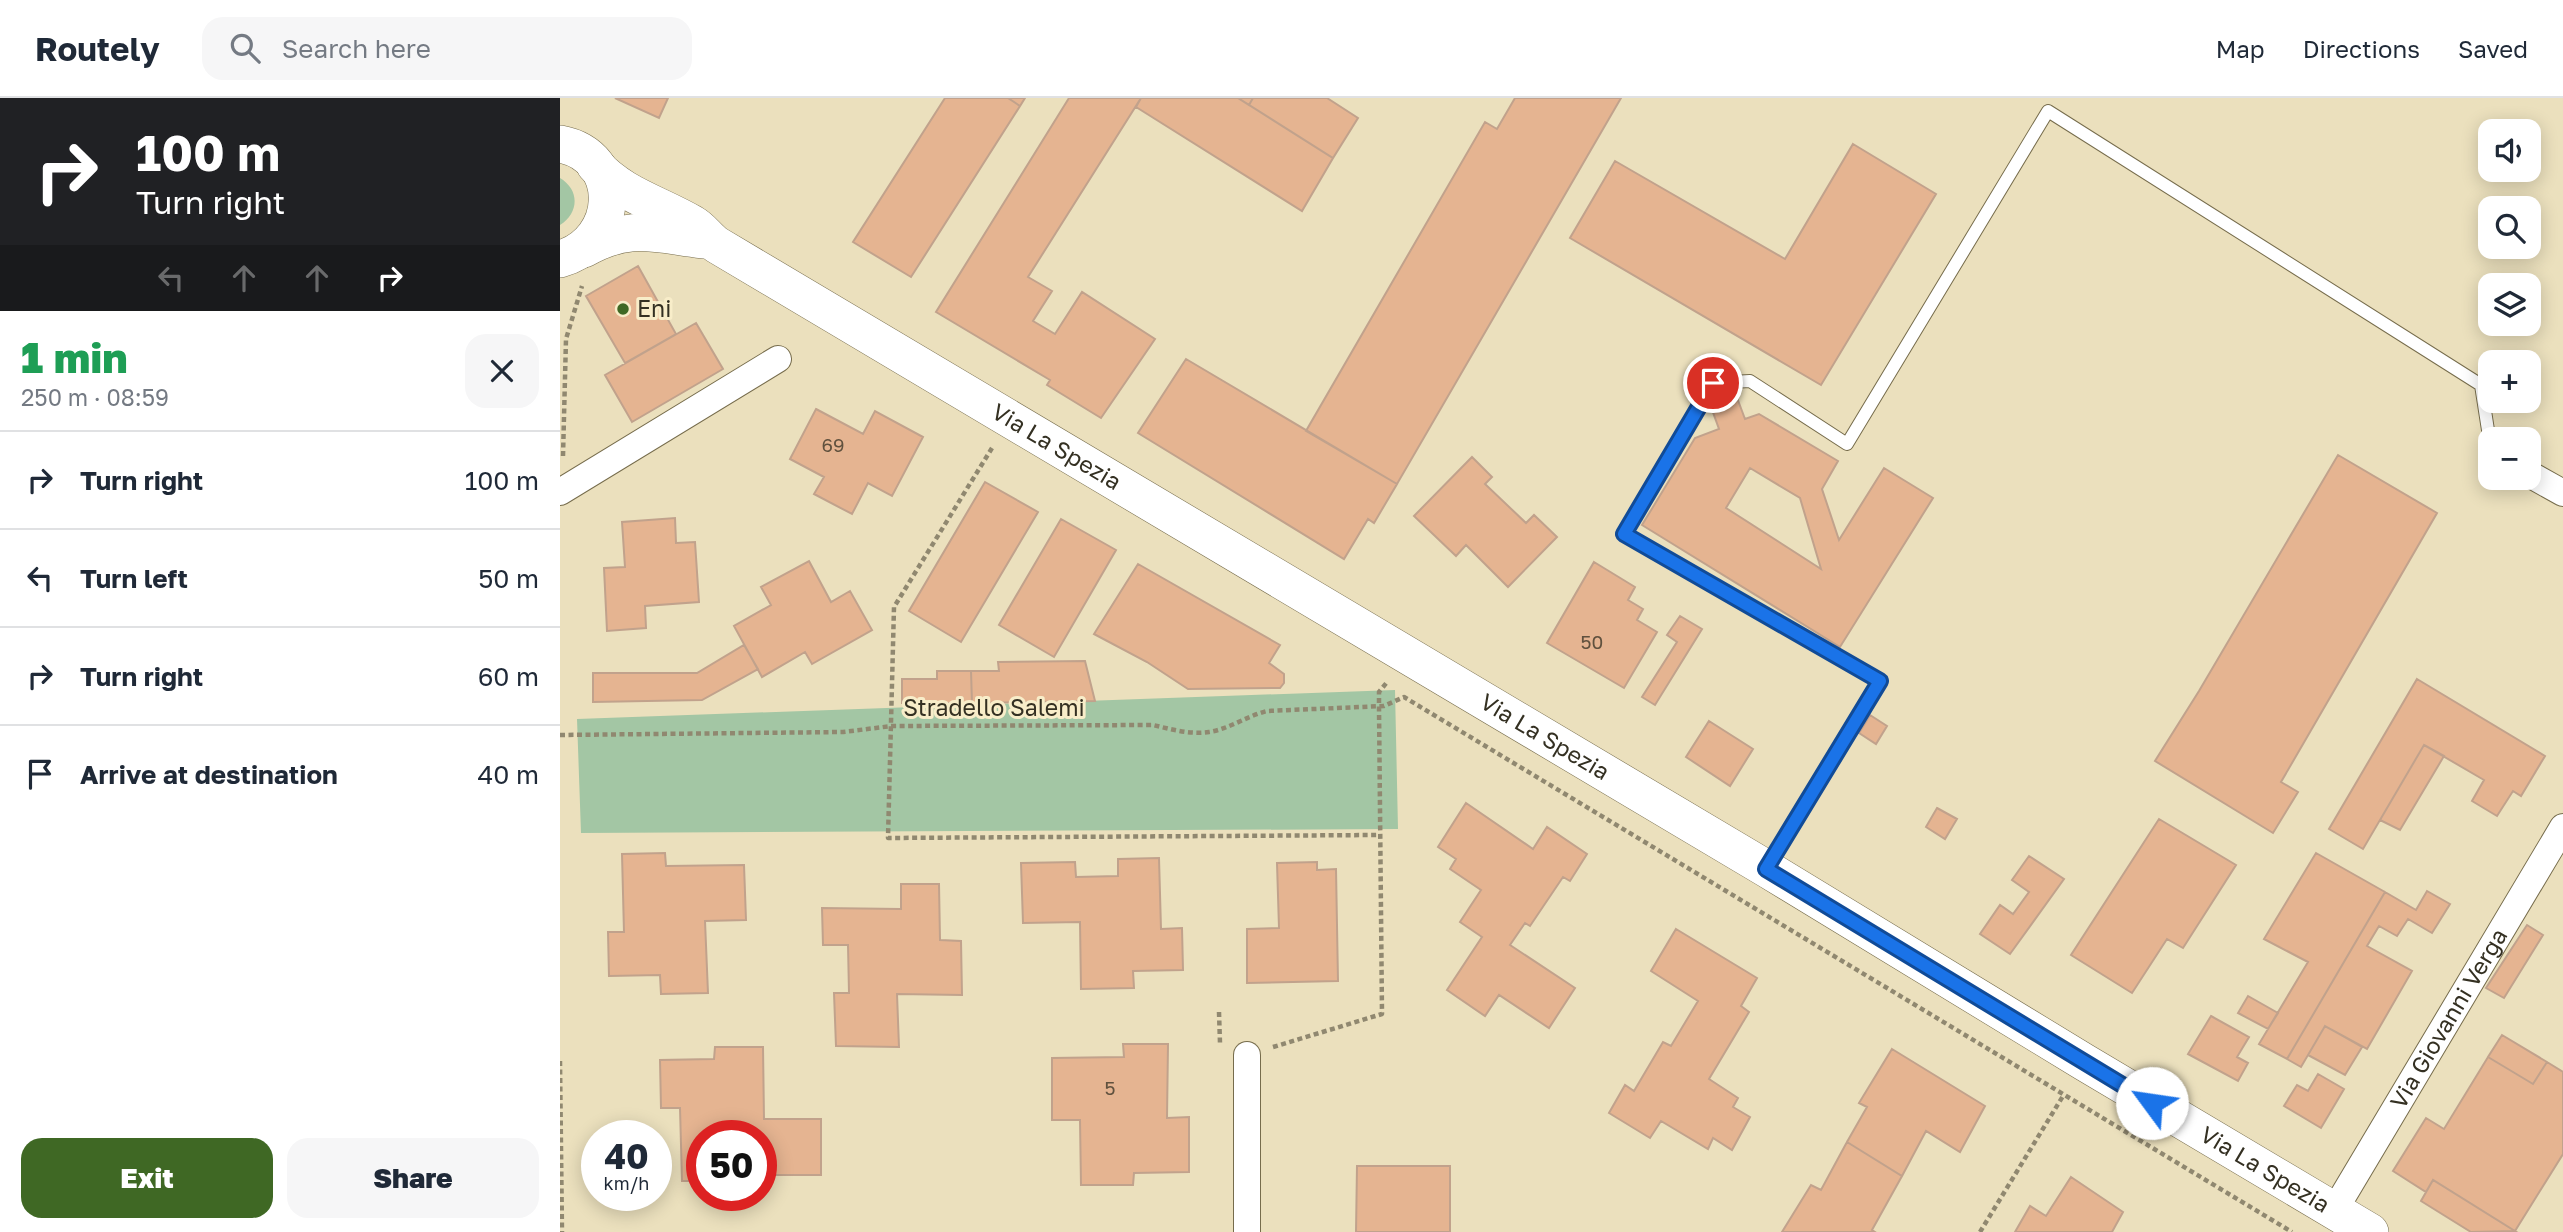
<!DOCTYPE html>
<meta charset="utf-8">
<style>
body{margin:0;font-family:"Golos Text",sans-serif;background:#f6f6f7;color:#1f2937;height:100vh;display:flex;flex-direction:column;font-size:26px;white-space:nowrap}
*{box-sizing:border-box;margin:0}
p{font-size:23px;color:#747a83}
.icon{flex:none;width:38px;height:38px;fill:none;stroke:currentColor;stroke-width:2;stroke-linecap:round;stroke-linejoin:round}
.map{position:relative;flex:1;overflow:hidden}
.sheet{display:flex;flex-direction:column;background:#fff;width:560px}
.sheet>*{flex:none}
.hud{background:#202124;color:#fff;overflow:hidden}
.controls{position:absolute;left:1918px;top:21px;display:grid;gap:14px}
.controls a{display:grid;place-items:center;width:63px;height:63px;border-radius:14px;background:#fff;box-shadow:0 4px 18px #0003;font-size:35px}
.speed{position:absolute;left:21px;top:1022px;display:flex;gap:14px;font-size:35px;font-weight:700;text-align:center}
.speed>*{display:grid;place-content:center;width:91px;height:91px;border-radius:50%;background:#fff;box-shadow:0 4px 18px #0003;line-height:1}
.speed small{font-size:18px;font-weight:400}
.speed .limit{border:10px solid #d22;background:#fff;color:#111}
.pin{position:absolute;display:grid;place-items:center;width:60px;height:60px;color:#fff;margin:-30px;border:4px solid #fff;border-radius:50%;box-shadow:0 2px 7px #0007}
.me{position:absolute;width:77px;margin:-38px;rotate:301deg;stroke-linejoin:round;filter:drop-shadow(0 0 5px #0008)}
.turn{display:flex;align-items:center;gap:24px;height:147px;padding:0 21px;font-size:32px}
.turn .icon{width:91px;height:91px;stroke-width:2.5}
.turn b{display:block;font-size:49px;line-height:60px}
.lanes{display:flex;align-items:center;height:66px;padding:0 21px;background:#0003;justify-content:center;gap:35px;direction:ltr}
.lanes .off{opacity:.35}
.round{display:grid;place-items:center;flex:none;width:74px;height:74px;border-radius:21px;background:#f6f6f7}
.overview{display:flex;align-items:center;justify-content:space-between;height:119px;padding:0 21px}
h1{font-size:42px;font-weight:800;line-height:52px;color:#1e9e55}
.cta{display:flex;gap:14px;margin-top:auto;padding:14px 21px}
.cta a{flex:1;height:80px;border-radius:21px;background:#3f6824;color:#fff;font-size:28px;font-weight:800;line-height:80px;text-align:center}
.cta a+a{background:#f6f6f7;color:#1f2937}
ul{padding:0;list-style:none}
li{display:flex;align-items:center;gap:21px;height:98px;padding:0 21px;border-top:2px solid #e0e1e3}
li div{flex:1}
li b{display:block;font-size:26px}
li em{font-style:normal}
header{display:flex;align-items:center;gap:42px;box-sizing:border-box;height:98px;padding:0 35px;background:#fff;border-bottom:2px solid #e0e1e3}
header strong{font-size:33px}
nav{display:flex;gap:38px;margin-inline-start:auto;font-size:24px}
.search{width:490px;height:63px;background:#f6f6f7;display:flex;align-items:center;gap:18px;box-sizing:border-box;padding:0 24px;border-radius:21px;color:#747a83;font-size:26px}
main{display:flex;flex:1;min-height:0}
.map>svg:first-child{display:block}
.green{fill:#a3c6a4}
.building{fill:#e5b491;stroke:#c1a28c;stroke-width:2;fill-rule:evenodd}
.lines{fill:none;stroke-linecap:round;stroke-linejoin:round}
.service-casing{stroke:#766c4c;stroke-width:14}
.minor-casing{stroke:#766c4c;stroke-width:28}
.secondary-casing{stroke:#766c4c;stroke-width:38}
.path{stroke:#908870;stroke-width:4.5;stroke-dasharray:5 3.5;stroke-linecap:butt}
.service{stroke:#fff;stroke-width:12}
.minor{stroke:#fff;stroke-width:26}
.secondary{stroke:#fff;stroke-width:37}
.route-casing{stroke:#114b97;stroke-width:18}
.route{stroke:#1a73e8;stroke-width:12}
.poi-dot{fill:#3f6824;stroke:#f8edc9;stroke-width:2.5}
.labels{text-anchor:middle;stroke-width:6;stroke-linejoin:round;paint-order:stroke}
.number-label{font-size:19px;fill:#60513e}
.poi-label{font-size:23px;fill:#343022;stroke:#f8edc9;text-anchor:start}
.street-label{font-size:23px;fill:#343022;stroke:#f8edc9}
</style>
<header>
<strong>Routely</strong>
<div class="search"><svg class="icon" aria-label="search" viewBox="0 0 24 24"><circle cx="10" cy="10" r="6"/><path d="M15 15l6 6"/></svg>Search here</div>
<nav><a>Map</a><a>Directions</a><a>Saved</a></nav>
</header>
<main>
<section class="sheet">
<div class="hud">
<div class="turn"><svg class="icon" aria-label="right" viewBox="0 0 24 24"><path d="M7 20v-9h11M14 6l5 5-5 5"/></svg><div><b>100 m</b>Turn right</div></div>
<div class="lanes"><svg class="icon off" aria-label="left" viewBox="0 0 24 24"><path d="M17 20v-9H6M10 6l-5 5 5 5"/></svg><svg class="icon off" aria-label="ahead" viewBox="0 0 24 24"><path d="M12 20V5M6 11l6-6 6 6"/></svg><svg class="icon off" aria-label="ahead" viewBox="0 0 24 24"><path d="M12 20V5M6 11l6-6 6 6"/></svg><svg class="icon" aria-label="right" viewBox="0 0 24 24"><path d="M7 20v-9h11M14 6l5 5-5 5"/></svg></div>
</div>
<div class="overview"><div><h1>1 min</h1><p>250 m · 08:59</p></div><a class="round"><svg class="icon" aria-label="close" viewBox="0 0 24 24"><path d="M6 6l12 12M18 6L6 18"/></svg></a></div>
<ul>
<li><svg class="icon" aria-label="right" viewBox="0 0 24 24"><path d="M7 20v-9h11M14 6l5 5-5 5"/></svg><div><b>Turn right</b></div><em>100 m</em></li>
<li><svg class="icon" aria-label="left" viewBox="0 0 24 24"><path d="M17 20v-9H6M10 6l-5 5 5 5"/></svg><div><b>Turn left</b></div><em>50 m</em></li>
<li><svg class="icon" aria-label="right" viewBox="0 0 24 24"><path d="M7 20v-9h11M14 6l5 5-5 5"/></svg><div><b>Turn right</b></div><em>60 m</em></li>
<li><svg class="icon" aria-label="arrive" viewBox="0 0 24 24"><path d="M6 21V4h12l-3 4 3 4H6"/></svg><div><b>Arrive at destination</b></div><em>40 m</em></li>
</ul>
<div class="cta"><a>Exit</a><a>Share</a></div>
</section>
<div class="map">
<svg width="2003" height="1134" viewBox="0 0 2003 1134">
<rect width="100%" height="100%" fill="#ebe0bd"/>
<path class="green" d="M0 80C20 92 19 115 0 127Z
M835 592 838 731 21 735 17 621Z"/>
<path class="building" d="M55 0H108L99 20Z
M385 0H448L460 8 351 179 293 144Z
M448 0H465L460 8Z
M509 0H581L468 179 492 193 473 223 495 236 522 194 595 241 541 320 487 287 490 282 376 214Z
M581 0H678L773 60 742 113 576 9Z
M678 0H693L689 7Z
M693 0H767L798 20 773 60 689 7Z
M955 0H1061L837 386 746 333 925 24 937 31Z
M1293 46 1376 96 1261 287 1010 140 1055 63 1225 161Z
M78 168 116 236 65 265 26 198Z
M136 225 163 271 72 324 45 277Z
M626 261 837 386 814 425 808 421 784 461 578 335Z
M1176 297 1185 321 1199 316 1278 363 1262 391 1279 442 1324 370 1373 400 1280 549 1082 427 1135 340 1159 331 1150 306ZM1190 370 1240 400 1261 471 1166 410Z
M256 311 303 336 315 313 363 339 332 398 308 385 292 416 254 396 264 379 230 361Z
M1778 357 1877 415 1721 684 1738 694 1713 735 1595 663 1639 593Z
M912 359 932 379 925 386 966 425 974 417 997 439 948 489 906 447 896 458 854 418Z
M425 384 478 414 401 544 349 513Z
M115 420 116 445 135 444 139 504 85 508 86 530 47 533 44 470 65 469 62 424Z
M501 421 556 452 494 559 439 527Z
M249 463 271 504 290 493 312 532 252 566 245 554 202 579 174 528 211 507 201 489Z
M1034 464 1075 489 1068 502 1083 511 1077 522 1097 534 1064 590 987 545Z
M578 466 720 547 709 565 724 576V585L720 590 628 591 587 564 534 536Z
M1120 518 1142 531 1095 607 1082 599 1117 544 1107 537Z
M184 547 198 571 142 602 33 604V575H137Z
M525 563 535 603 412 605 411 573H439L438 564Z
M377 573H411L412 605H342V581H377Z
M1857 581 1985 658 1961 698 1953 693 1937 718 1912 703 1924 682 1864 647 1803 751 1769 731Z
M1310 617 1327 628 1316 646 1299 635Z
M1149 623 1193 651 1170 688 1126 659Z
M1864 647 1884 658 1840 732 1820 722Z
M906 705 973 751 987 729 1027 756 1010 783 1003 779 970 828 965 825 950 847 1015 890 989 930 939 897 925 918 887 892 922 839 900 824 921 792 890 771 896 761 878 749Z
M1377 710 1397 721 1385 741 1366 729Z
M1599 721 1676 767 1623 850 1607 841 1572 895 1511 857Z
M105 755 106 768 184 767 186 822 145 823 148 895 101 896 100 877 49 878 48 834H64L62 756Z
M1756 755 1825 794 1727 961 1699 946 1748 864 1704 841Z
M1469 758 1504 781 1450 856 1420 836 1440 807 1453 816 1469 794 1452 782Z
M599 760 601 831 622 830 623 872 573 873 574 890 521 891 520 824 463 825 461 765 515 764 516 779 558 778V761Z
M757 764V772L776 771 778 883 687 885V831L719 830 717 765Z
M341 786H379L380 842 401 843 402 897 337 896 339 949 276 948 274 895H289L288 847H263L262 810 341 811Z
M1867 793 1890 806 1872 835 1848 821 1837 838 1819 828 1807 848 1852 873 1807 951 1765 928 1741 969 1727 961 1825 794 1856 812Z
M1967 827 1983 837 1944 900 1926 890Z
M1116 831 1197 880 1181 908 1189 914 1149 981 1178 1000 1173 1009 1190 1019 1172 1052 1153 1040 1148 1051 1101 1023 1090 1040 1049 1015 1065 987 1074 993 1103 944 1111 948 1138 903 1091 873Z
M1688 898 1718 915 1708 931 1678 915Z
M1651 918 1689 939 1677 959 1688 965 1678 983 1628 956Z
M1765 928 1802 949 1785 977 1748 957Z
M1942 937 1987 964 1973 986 1928 959Z
M563 946H608L607 1020 629 1019V1074L574 1075 573 1087H521L520 1022H492V960L564 959Z
M155 949H203L204 1021H261V1077H206L207 1064H201V1038H142V1083H122L120 1010H101L100 962 154 961Z
M1332 951 1425 1008 1400 1054 1366 1033 1342 1078 1287 1044 1307 1009 1299 1005Z
M1928 959 1973 986 1987 964 2003 974V1056L1955 1133 1873 1082 1866 1094 1833 1073 1866 1020 1884 1031Z
M1758 976 1784 991 1761 1030 1724 1008 1737 987 1748 993Z
M1287 1044 1342 1078 1312 1132 1315 1134H1222L1251 1087 1261 1092Z
M797 1068H890V1134H796Z
M1511 1079 1563 1114 1552 1134H1455L1470 1108 1486 1118Z
M1873 1082 1955 1133 1911 1134 1861 1103Z"/>
<g class="lines">
<g class="service-casing">
<path id="service" d="M1209 767 1320 583 1064 436 1153 285 1190 283 1287 346 1488 13 1921 287 1930 345"/>
</g>
<g class="minor-casing">
<g id="minor">
<path d="M1969 376 2003 395"/>
<path d="M0 394 218 261"/>
<path d="M687 957V1134"/>
<path id="s1" d="M1774 1113 2003 729"/>
</g>
</g>
<g class="secondary-casing">
<g id="secondary">
<path d="M0 46C65 58 61 144 0 161"/>
<path id="s2" d="M35 67C62 97 99 106 133 126 142 131 148 141 157 147L1207 771 1524 964 1810 1134"/>
<path d="M24 151C70 125 94 136 143 142"/>
</g>
</g>
<path class="path" d="M432 350 334 509 328 740 819 737
M3 358 6 241 22 188
M0 637 283 634 332 628 593 627C610 631 631 637 649 634 669 631 687 618 707 613L824 608 844 599 1732 1134
M659 914 660 945
M713 949 822 916 819 609V594L828 583
M0 963 2 1134
M1420 1134 1503 998"/>
<use href="#service" class="service"/>
<use href="#minor" class="minor"/>
<use href="#secondary" class="secondary"/>
</g>
<g class="lines">
<g class="route-casing">
<path id="route" d="M1153 285 1064 436 1320 583 1206 771 1592 1005"/>
</g>
<use href="#route" class="route"/>
</g>
<circle class="poi-dot" cx="63" cy="211" r="7"/>
<g class="labels">
<g class="number-label">
<text x="273" y="354">69</text>
<text x="1032" y="551">50</text>
<text x="550" y="997">5</text>
</g>
<g class="poi-label">
<text x="77" y="219">Eni</text>
</g>
<g class="street-label">
<text dy="8" stroke="none"><textPath href="#s2" startOffset="542">Via La Spezia</textPath></text>
<text x="434" y="618">Stradello Salemi</text>
<text dy="8" stroke="none"><textPath href="#s2" startOffset="1110">Via La Spezia</textPath></text>
<text dy="8" stroke="none"><textPath href="#s1" startOffset="224">Via Giovanni Verga</textPath></text>
<text dy="8" stroke="none"><textPath href="#s2" startOffset="1950">Via La Spezia</textPath></text>
</g>
</g>
</svg>
<div class="controls">
<a><svg class="icon" aria-label="sound" viewBox="0 0 24 24"><path d="M4 9h4l5-4v14l-5-4H4zM17 9q2 3 0 6"/></svg></a>
<a><svg class="icon" aria-label="search" viewBox="0 0 24 24"><circle cx="10" cy="10" r="6"/><path d="M15 15l6 6"/></svg></a>
<a><svg class="icon" aria-label="layers" viewBox="0 0 24 24"><path d="M12 4l9 5-9 5-9-5zM3 14l9 5 9-5"/></svg></a>
<a>+</a>
<a>−</a>
</div>
<div class="speed"><div>40<small>km/h</small></div><div class="limit">50</div></div>
<div class="pin" style="left:1153px;top:285px;background:#d93025"><svg class="icon" aria-label="arrive" viewBox="0 0 24 24"><path d="M6 21V4h12l-3 4 3 4H6"/></svg></div>
<svg class="me" style="left:1592px;top:1005px" viewBox="-20 -20 40 40"><circle r="19" fill="#fff"/><path d="M0-13L10 11 0 6-10 11z" fill="#1a73e8"/></svg>
</div>
</main>
